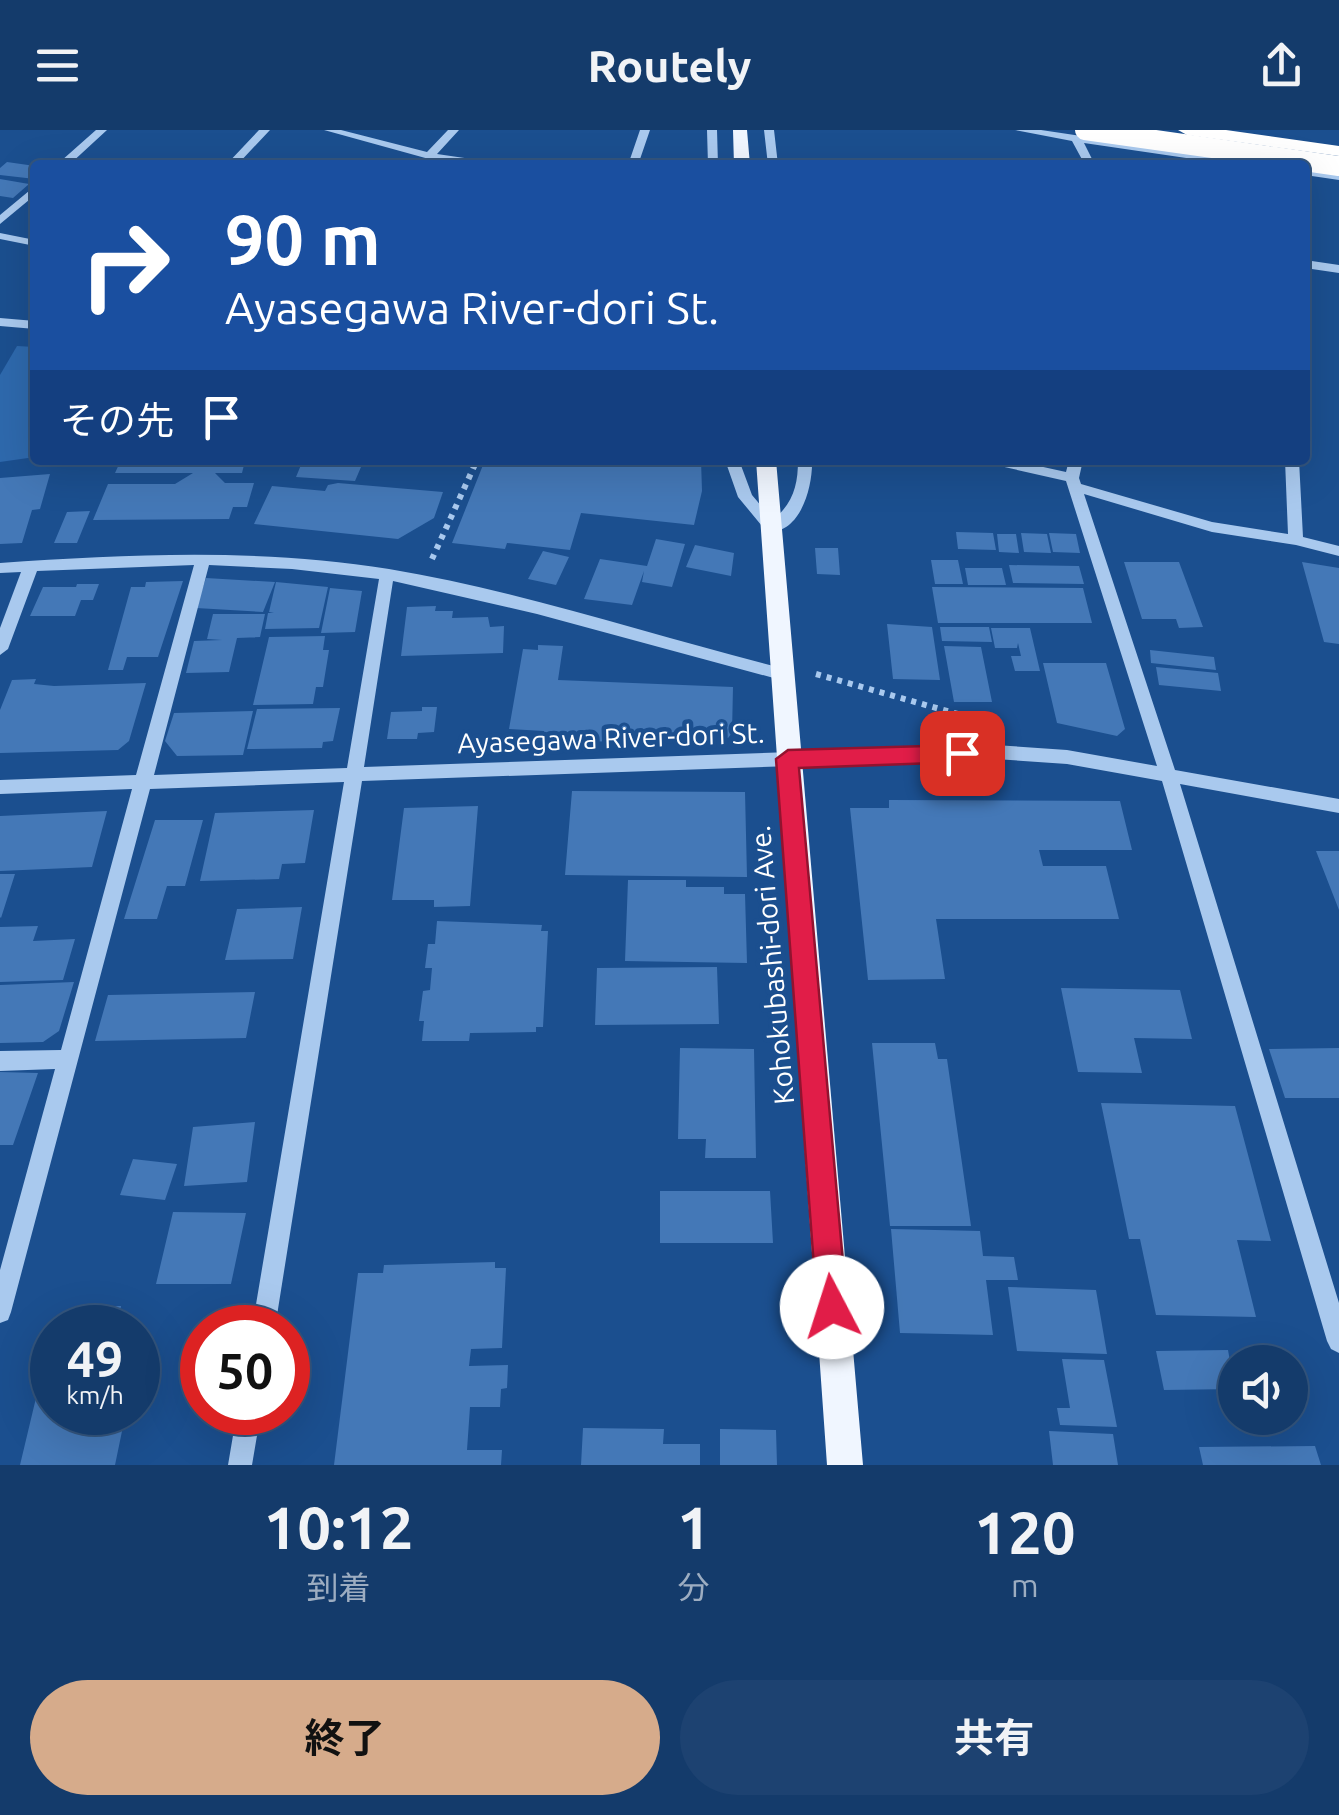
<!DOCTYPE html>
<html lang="ja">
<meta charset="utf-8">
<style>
body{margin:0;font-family:Ubuntu,"Noto Sans JP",sans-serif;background:#1d4271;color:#f1f3f6;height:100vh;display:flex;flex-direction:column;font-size:38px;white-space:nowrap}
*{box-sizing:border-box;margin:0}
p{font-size:32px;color:#9dadc1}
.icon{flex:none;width:55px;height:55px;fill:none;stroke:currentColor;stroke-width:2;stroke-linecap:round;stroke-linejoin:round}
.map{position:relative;height:1335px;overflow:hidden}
.panel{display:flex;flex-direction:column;background:#143b6b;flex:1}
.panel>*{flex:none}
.banner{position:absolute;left:30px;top:30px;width:1280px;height:305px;border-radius:10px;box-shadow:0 10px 40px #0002,0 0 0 2px #33557e;background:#1a4fa0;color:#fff;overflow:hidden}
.buttons{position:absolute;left:1218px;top:1215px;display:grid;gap:20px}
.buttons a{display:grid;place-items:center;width:90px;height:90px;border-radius:50%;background:#143b6b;box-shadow:0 10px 40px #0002,0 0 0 2px #33557e;font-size:50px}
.speed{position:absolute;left:30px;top:1175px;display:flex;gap:20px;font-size:50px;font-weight:700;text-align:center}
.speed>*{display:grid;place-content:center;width:130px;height:130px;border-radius:50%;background:#143b6b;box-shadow:0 10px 40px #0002,0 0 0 2px #33557e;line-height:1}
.speed small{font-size:25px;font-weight:400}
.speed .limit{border:15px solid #d22;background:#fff;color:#111}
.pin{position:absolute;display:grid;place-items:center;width:85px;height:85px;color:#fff;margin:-42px;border-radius:20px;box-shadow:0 5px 15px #0006}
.me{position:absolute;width:110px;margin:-55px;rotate:355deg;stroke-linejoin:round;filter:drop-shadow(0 0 8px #0008)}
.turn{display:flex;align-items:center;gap:35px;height:210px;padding:0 30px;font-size:45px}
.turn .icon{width:130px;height:130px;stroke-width:2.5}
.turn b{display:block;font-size:70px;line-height:85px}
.then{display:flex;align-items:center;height:95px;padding:0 30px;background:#0003;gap:20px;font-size:38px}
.eta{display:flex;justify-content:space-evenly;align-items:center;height:170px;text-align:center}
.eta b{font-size:60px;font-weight:700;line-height:70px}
.action{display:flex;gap:20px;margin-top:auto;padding:20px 30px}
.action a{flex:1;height:115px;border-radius:60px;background:#d6ab8b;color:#111;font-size:40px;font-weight:700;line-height:115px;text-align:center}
.action a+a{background:#1d4271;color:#f1f3f6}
header{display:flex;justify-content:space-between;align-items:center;height:130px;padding:0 30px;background:#143b6b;font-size:45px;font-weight:700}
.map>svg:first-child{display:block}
.green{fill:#2e69ad}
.building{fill:#4478b7}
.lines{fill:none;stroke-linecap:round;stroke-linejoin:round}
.path{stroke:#a9c9ee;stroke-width:6;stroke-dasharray:5 6;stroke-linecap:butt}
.minor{fill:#a9c9ee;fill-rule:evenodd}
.major{fill:#f0f6ff;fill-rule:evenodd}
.highway{fill:#fff;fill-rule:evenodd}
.highway-bridge{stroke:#fff;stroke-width:20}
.route{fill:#e11d48;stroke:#92132f;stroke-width:2.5}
.labels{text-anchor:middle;stroke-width:9;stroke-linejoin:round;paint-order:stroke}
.street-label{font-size:28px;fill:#fff;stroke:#1b4f8f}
</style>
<header><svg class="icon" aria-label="menu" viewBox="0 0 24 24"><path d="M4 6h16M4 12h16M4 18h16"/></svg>Routely<svg class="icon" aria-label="share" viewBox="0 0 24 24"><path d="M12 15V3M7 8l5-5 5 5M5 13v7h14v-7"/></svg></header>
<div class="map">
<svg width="1339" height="1335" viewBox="0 0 1339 1335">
<rect width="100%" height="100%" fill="#1b4f8f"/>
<path class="green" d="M17 216 35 217V327L0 332V245Z"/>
<path class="building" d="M7 32 35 36V49L0 45V38Z
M0 49 29 54 13 68 0 66Z
M121 330H239L237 335H244L242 343H215L225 353H254L247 377H233L229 389 93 390 108 354H175L193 343H115Z
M303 330H364L355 351 296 347Z
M485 330H701L702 361 694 395 581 383 570 420 507 413 505 419 452 413Z
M50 344 40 379 32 380 22 413 0 414V348Z
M338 353 443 362 434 388 398 409 254 394 272 356 325 361 328 355Z
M90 381 77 413H54L67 382Z
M956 402 993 403 996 420 958 419Z
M1021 403 1047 404 1051 423 1024 422Z
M1049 403 1076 404 1080 423 1053 422Z
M997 404H1016L1019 423 999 422Z
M656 409 685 414 672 457 642 452 644 441 632 475 584 469 600 429 647 436Z
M695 415 734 423 731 446 686 437Z
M815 418H838L840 445 817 444Z
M543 421 569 427 556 455 528 449Z
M931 430H958L963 454H935Z
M1124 432H1179L1203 497 1179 498 1176 489H1142Z
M1302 432 1339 438V514L1324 512Z
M1009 435 1079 436 1084 454 1013 453Z
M965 438H1002L1006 455H968Z
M206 448 275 452 263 482 196 478Z
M183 451 158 527H127L123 540H108L131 457H145L146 452Z
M276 452 328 457 319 498 265 499 268 483H274L269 482Z
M77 454H99L93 470H81L75 486H30L43 457H76Z
M932 457 1083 458 1092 493H938Z
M330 458 362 461 355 502 321 503Z
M436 476 435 481H453L452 488 488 487 490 497 504 496 503 523 401 526 407 477Z
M213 484H265L260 507 237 508 229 542 186 543 194 511 222 510 207 509Z
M887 494 932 497 940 550 893 549Z
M940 497H989L992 512 942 511Z
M991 498H1030L1040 541H1015L1011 526H1021L1018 513 1017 518H995Z
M325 506 323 520H329L323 557H316L313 574 253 575 269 507Z
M538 515 563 516 558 550 733 557 732 603 728 608 543 613 544 601 509 599 523 519 538 520Z
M944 516 981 517 992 572H954Z
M1150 520 1214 527 1216 540 1151 533Z
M1043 533H1106L1125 599 1117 606 1057 593Z
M1156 537 1218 543 1221 561 1159 555Z
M36 549 34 554 54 556 146 553 129 611 118 620 0 623V580L12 550Z
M422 577H437L434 602 418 603 417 609H387L391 582 422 581Z
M340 578 333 611 323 612 322 618 247 619 257 579Z
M253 581 243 625 177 626 165 611 174 583Z
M572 661 745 662 747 747 565 745Z
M889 670 1120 671 1132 720H1039L1043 736H1106L1119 789H936L945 849 868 850 850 678H889Z
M478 676 470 776 434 777V770H392L404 678Z
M314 680 305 733 282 734 279 749 200 751 215 683Z
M107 681 92 737 0 741V686Z
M155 690H203L185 756H167L157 789H124Z
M1316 721H1339V780Z
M0 744H15L1 788 0 787Z
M628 750H686V757H724V764H745L747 833 625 831Z
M302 777 293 829 225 830 237 779Z
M437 791 542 795 541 801H548L543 897H536V902L470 903 469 911H422L424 891H419L423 861 430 860 432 838H425L428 814H435Z
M38 796 33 811 75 809 63 850 0 852V797Z
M717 837 719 894 595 895 597 838Z
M74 852 59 901 43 912 0 913V855Z
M1061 858 1180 860 1192 909 1134 908 1142 943 1078 942Z
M255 862 246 908 95 911 108 865Z
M872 913H935L938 929H947L971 1096H890Z
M680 918 754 919 756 1028H705L706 1009H678Z
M1339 918V968H1285L1269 919Z
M0 942 38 943 13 1015H0Z
M1101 973 1235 976 1271 1111 1237 1110 1256 1187 1156 1185 1140 1109H1129Z
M255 992 247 1052 184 1056 193 997Z
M133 1029 177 1034 165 1070 120 1065Z
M660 1061H770L773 1113H660Z
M173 1082 246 1083 231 1154H156Z
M891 1099 980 1101 983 1126 1014 1127 1018 1150H986L993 1205 900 1203Z
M495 1132V1138H506L502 1218 471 1219 469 1236 508 1235 507 1258 501 1259 500 1277H470L467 1320H502L501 1335H334L358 1143H383L384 1135Z
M1008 1157 1096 1160 1107 1224 1017 1221Z
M121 1176 117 1198H73L77 1178Z
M51 1205 52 1282H126L115 1335H20Z
M1228 1220 1235 1259 1164 1260 1156 1221Z
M1062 1229 1104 1230 1117 1297 1060 1295 1057 1278H1070Z
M583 1298 664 1299 663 1314H700V1335H581Z
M720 1299 776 1300 777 1335H720Z
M1049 1301 1113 1304 1118 1335H1053Z
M1315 1316 1321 1335H1203L1199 1317Z"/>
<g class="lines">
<path class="path" d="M432 429 477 330
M816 544 993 594"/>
<path class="minor" d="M96 0H107L69 35H61V31Z
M259 0H270L237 35H226Z
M324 0H341L427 22 448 0H459L437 24 492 32 497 35H469L429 29Z
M640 0H650L638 35H628Z
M707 0H717L718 35H708Z
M764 0H774L778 35H768Z
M1015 0H1041L1256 32 1261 35H1234L1084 13 1095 35H1085L1072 11Z
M1305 39 1339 44V50L1305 45Z
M35 56V65L0 94V85Z
M0 103 35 110V116L0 109Z
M1305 130 1339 135V143L1305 138Z
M0 188 35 191V199L0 196Z
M725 330H739L752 365 773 390C793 373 798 356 798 330H812C813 356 801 404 767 402L738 367Z
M984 330H1011L1066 342 1069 330H1083L1079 348 1081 354 1212 392 1288 404 1285 330H1299L1303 407 1339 416V426L1296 415 1212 402 1084 364 1175 640 1339 669V683L1180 654 1339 1173V1223L1331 1219 1327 1211 1162 651 1067 634 995 629 362 651 275 1198H252L344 652 150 659 11 1182 8 1190 0 1193V1140L55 939 0 941V921L61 920 132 659 0 664V650L136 645 194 435 37 441 8 519 0 525V498L21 442 0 443V433C129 424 260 418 389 439 521 461 651 505 781 538L789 544 781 550 537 484 393 451 364 637 995 615 1067 620 1157 636 1066 351 991 334ZM209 435 292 439 379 449 347 638 154 645Z
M237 1282H261L252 1335H228Z"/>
<path class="major" d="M733 0H747L750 35H734Z
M756 330H776L863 1335H827Z"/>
<path class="highway" d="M1178 0H1226L1339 16V26L1187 5Z"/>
<path class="highway-bridge" d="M1085 0 1339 36"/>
</g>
<path class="route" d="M962 615 973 623 962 632 799 638 847 1177 843 1187 832 1192 822 1187 817 1177 776 629 788 620Z"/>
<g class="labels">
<g class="street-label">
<text transform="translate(611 608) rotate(-2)" y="10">Ayasegawa River-dori St.</text>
<text transform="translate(772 835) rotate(-95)" y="10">Kohokubashi-dori Ave.</text>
</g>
</g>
</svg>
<div class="buttons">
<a><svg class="icon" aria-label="sound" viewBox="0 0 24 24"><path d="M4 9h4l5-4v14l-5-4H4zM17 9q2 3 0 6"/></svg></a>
</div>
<div class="speed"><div>49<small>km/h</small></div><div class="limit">50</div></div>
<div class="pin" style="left:962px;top:623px;background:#d93025"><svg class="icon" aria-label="arrive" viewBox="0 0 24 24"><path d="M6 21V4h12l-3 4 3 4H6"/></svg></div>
<svg class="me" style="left:832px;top:1177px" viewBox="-20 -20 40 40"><circle r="19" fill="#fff"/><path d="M0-13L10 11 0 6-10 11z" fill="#e11d48"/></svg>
<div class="banner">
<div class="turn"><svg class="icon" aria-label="right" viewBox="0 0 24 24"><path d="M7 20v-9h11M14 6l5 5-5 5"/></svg><div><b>90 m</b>Ayasegawa River-dori St.</div></div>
<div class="then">その先<svg class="icon" aria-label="arrive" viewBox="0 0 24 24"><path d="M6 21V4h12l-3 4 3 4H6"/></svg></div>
</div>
</div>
<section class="panel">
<div class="eta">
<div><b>10:12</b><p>到着</p></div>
<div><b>1</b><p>分</p></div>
<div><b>120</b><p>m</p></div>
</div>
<div class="action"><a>終了</a><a>共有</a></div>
</section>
